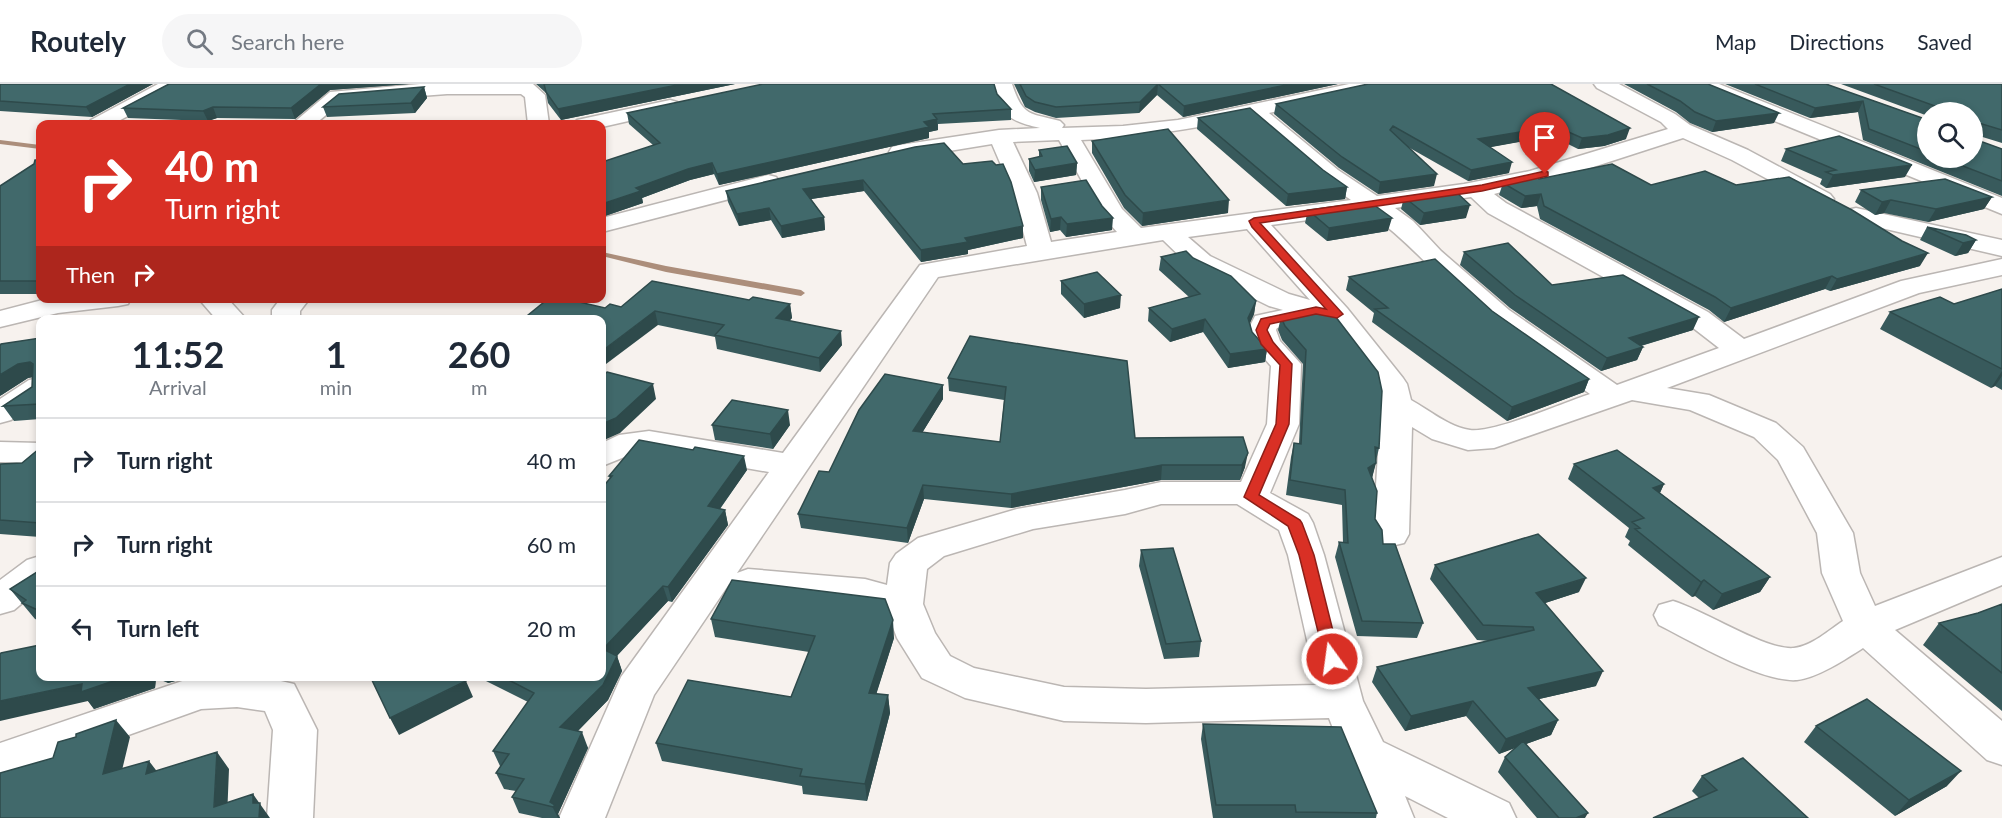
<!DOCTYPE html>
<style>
body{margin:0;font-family:Lato,sans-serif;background:#f6f6f7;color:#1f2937;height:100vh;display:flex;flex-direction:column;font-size:22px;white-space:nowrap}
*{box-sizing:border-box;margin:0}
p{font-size:20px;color:#747a83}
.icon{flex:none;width:33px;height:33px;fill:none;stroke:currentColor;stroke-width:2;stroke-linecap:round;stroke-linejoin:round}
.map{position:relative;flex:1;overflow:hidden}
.details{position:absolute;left:36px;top:231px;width:570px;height:366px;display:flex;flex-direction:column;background:#fff;border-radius:12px;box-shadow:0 3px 9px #0003}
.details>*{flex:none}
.guide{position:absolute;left:36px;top:36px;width:570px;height:183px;border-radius:12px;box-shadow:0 3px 9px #0003;background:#d93025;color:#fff;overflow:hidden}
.buttons{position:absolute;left:1917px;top:18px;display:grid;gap:12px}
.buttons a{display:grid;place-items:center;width:66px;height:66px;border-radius:50%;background:#fff;box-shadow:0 3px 9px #0003;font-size:30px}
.pin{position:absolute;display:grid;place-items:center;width:51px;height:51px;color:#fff;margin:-62px -26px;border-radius:50% 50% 50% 0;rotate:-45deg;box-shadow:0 0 6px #0007}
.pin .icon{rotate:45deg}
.me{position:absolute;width:66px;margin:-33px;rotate:346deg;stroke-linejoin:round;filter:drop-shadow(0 0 4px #0008)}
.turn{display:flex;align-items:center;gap:21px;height:126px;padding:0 30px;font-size:27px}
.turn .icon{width:78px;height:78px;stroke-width:2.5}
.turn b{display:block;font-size:42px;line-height:51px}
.then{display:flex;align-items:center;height:57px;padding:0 30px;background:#0003;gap:12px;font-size:22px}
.eta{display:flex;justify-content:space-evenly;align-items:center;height:102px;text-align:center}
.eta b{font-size:36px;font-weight:700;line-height:42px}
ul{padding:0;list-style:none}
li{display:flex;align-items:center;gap:18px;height:84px;padding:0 30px;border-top:2px solid #e0e1e3}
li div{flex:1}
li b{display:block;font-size:22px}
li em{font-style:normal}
header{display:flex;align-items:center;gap:36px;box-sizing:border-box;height:84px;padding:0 30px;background:#fff;border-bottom:2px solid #e0e1e3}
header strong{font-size:28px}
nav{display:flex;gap:33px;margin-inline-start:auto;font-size:21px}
.search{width:420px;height:54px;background:#f6f6f7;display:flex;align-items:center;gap:15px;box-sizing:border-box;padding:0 21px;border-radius:33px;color:#747a83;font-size:22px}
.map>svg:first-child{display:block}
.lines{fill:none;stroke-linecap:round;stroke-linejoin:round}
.stream{fill:#ac8e7b;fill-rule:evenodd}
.minor-casing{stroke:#bbb6b3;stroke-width:3}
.minor{fill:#fff;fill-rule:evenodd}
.wall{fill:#385a5c}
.shaded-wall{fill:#2e4a4b}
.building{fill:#41696b;stroke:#2e4a4b;stroke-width:1.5}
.route{fill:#d93025;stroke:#8d1f18;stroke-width:1.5}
</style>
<header>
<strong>Routely</strong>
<div class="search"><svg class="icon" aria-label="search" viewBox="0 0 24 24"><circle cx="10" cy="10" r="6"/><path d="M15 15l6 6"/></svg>Search here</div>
<nav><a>Map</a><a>Directions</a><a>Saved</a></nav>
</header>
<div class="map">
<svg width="2002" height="734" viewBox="0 0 2002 734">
<rect width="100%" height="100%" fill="#f7f2ee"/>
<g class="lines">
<path class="stream" d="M0 56 40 61V65L0 60Z
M602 168 666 182 801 206 805 209 801 212 666 188 602 172Z"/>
<g class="minor-casing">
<path id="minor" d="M158 0H183L180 4 113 40H87L91 36Z
M420 0H533L545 11 549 40H528L525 13 521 10H447L342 18 315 40H292L330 8Z
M992 0H1012C1023 33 1029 29 1060 37L1064 41 1062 44 1123 42 1178 36 1349 0H1387L1384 4 1377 6 1269 29 1338 86 1377 112 1464 100 1530 87 1668 45 1661 38 1597 4 1594 0H1619L1675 30 1690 41 1748 66 1830 110 1834 115 1830 120 1822 122 1814 120 1732 76 1683 54 1587 85 1494 110 1506 119 1708 228 1744 255 1901 197 2002 175V191L1919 209 1667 304 1709 311 1776 339 1803 363 1853 449 1860 489 1875 522 2002 473V501L1895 546 2002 637V681L1987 676 1863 564C1846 575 1817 594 1797 596 1762 599 1691 557 1659 541L1654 531 1659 521 1673 517C1704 526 1766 567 1794 564 1812 562 1829 546 1843 537L1822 489 1817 449 1778 376 1754 353 1690 326 1632 316 1494 364 1468 366 1432 355 1412 343 1409 450 1404 459 1391 462 1378 459 1373 450 1381 321 1377 301 1325 233 1277 244 1276 246 1280 257 1301 280 1299 340 1270 409 1308 430 1313 439 1324 471 1363 617 1383 658 1509 719 1516 734H1448L1405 712 1414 734H1368L1329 634 1146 639 1064 637 965 614 922 594 897 554 888 530 865 523 748 513 735 509 729 500 654 611 605 734H559L621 593 769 388 649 367 637 368 602 382V359L619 351 649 347 783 369 920 181 1027 162 1013 109 992 60 900 75 892 73 889 68 892 63 900 61 999 46 1040 44C1008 37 1002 31 992 0ZM1249 33 1322 96 1351 116 1141 144 1122 125 1081 56C1138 54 1193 45 1249 33ZM1059 56 1100 129 1117 148 1051 158 1037 109 1013 58ZM1471 113 1488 129 1688 240 1719 264 1617 301 1509 226 1441 167 1413 137 1395 124ZM1368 128C1413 160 1447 204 1489 238 1521 264 1557 286 1590 310 1563 319 1494 349 1470 346 1449 343 1429 326 1411 316L1407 300 1403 294 1347 224 1271 141ZM1247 145 1310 216 1289 210 1210 172 1188 153ZM1163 156 1192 184 1269 222 1283 226 1255 232 1248 246 1252 260 1271 282 1267 340 1241 398H1161L1125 406 1017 425 918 454 896 470 890 479 887 501 865 495 748 485 737 489 938 193ZM1161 420H1237L1279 446 1288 471 1317 601 1146 605 1064 603 974 584 950 572 935 549 923 520 927 485 944 472 1033 445 1125 430Z
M1691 0H1719L2002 114V130L1694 4Z
M670 16 677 18 680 22 677 26 602 43V40H573L577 36Z
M768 91 776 93 780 98 776 103 602 148V134Z
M1856 124 2002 156V172L1847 136 1844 131 1847 126Z
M50 214H131L128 220 118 222 58 229 0 243V227Z
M198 214H227L247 236H217Z
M281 214H310L300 227V236H272V226Z
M40 294V316L11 336 0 339V315L29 296Z
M0 358 40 359V379L0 378Z
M40 472V504L14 526 0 530V496L27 476Z
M197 592H259L294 600 317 646 313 734H267L273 646 265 627 237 623 201 625 0 697V659Z"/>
</g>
<use href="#minor" class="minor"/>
</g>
<path class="wall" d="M0 0H153L92 33 0 27Z
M169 0H409L330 6 295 35 217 34 208 37 128 34 123 24Z
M536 0H735L561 36 548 19 546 9Z
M1014 0H1338L1183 33 1157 11 1139 29 1056 34 1035 28 1025 23Z
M1368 0 1626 55 1604 62 1578 65 1552 52 1490 63 1509 89 1468 97 1408 63 1434 102 1378 110 1339 84 1274 30 1276 20Z
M1624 0H1708L1774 39 1712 48 1690 39 1676 28Z
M1725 0H1826L1928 36V74H1972V28H1928V32L1841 0H2002V59L1976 51 1977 56 2002 65V112L1863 56 1858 28 1810 34Z
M424 3 427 14 415 29 327 33 323 23Z
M997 10 1011 25V36L938 40V46L929 48V54L719 101 714 90 690 96 642 114 643 119 602 133 653 61 629 40 627 29Z
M1198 34 1323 86 1347 103 1345 115 1286 122 1197 45Z
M1092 57 1228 129 1142 142 1124 124 1092 69Z
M944 59 1023 154 968 166V170L921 178 864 107 811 115 824 133 825 146 782 154 771 136 739 142 728 118 726 107Z
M1786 65 1905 93 1826 104 1820 100 1822 95 1781 77Z
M1039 66 1077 79 1076 91 1034 98 1029 87V75L1039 73Z
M40 76V210H0V102Z
M1539 95 1651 101 1920 182 1830 207 1825 205 1724 238 1709 226 1540 135 1537 122 1521 124 1499 111 1503 99Z
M1041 103 1112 146 1066 153 1060 146 1050 148 1041 116Z
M1861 106 1992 113 1984 125 1928 138 1884 129 1875 131 1855 118Z
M1404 113 1466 134 1420 141 1401 125Z
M1308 126 1388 147 1327 157 1305 139Z
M1927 143 1976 156 1968 169 1955 172 1920 156Z
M1464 168 1552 201 1693 246 1641 262 1643 263 1637 276 1601 287 1510 224 1460 181Z
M1161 173 1193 174 1256 217 1254 230 1250 239 1252 248 1267 265 1265 278 1228 284 1203 248 1170 258 1148 237 1149 224 1189 213 1159 186Z
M1349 193 1492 227 1589 295 1584 308 1507 337 1372 238 1374 229 1346 206Z
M1061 197 1120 224 1084 234 1061 210Z
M2002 205V306L1995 302 1991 304 1880 245 1890 228 1954 220Z
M790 220 792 234 789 237 842 261 820 288 717 265 715 253 658 241 605 224Z
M1281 233 1379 364 1372 394 1375 435 1383 460 1423 539 1417 554 1357 552 1335 473 1339 458 1343 459 1342 421 1286 411 1291 373 1294 359H1299L1303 280 1282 256 1278 246Z
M970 252 1135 354 1243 353 1245 383 1240 396H1161L1011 424 924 415 908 459 801 444 798 430 829 388 943 301V315L922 349 1000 358 1004 316 949 307 948 294Z
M40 254V335L14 337 3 322 32 303V293L28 294 0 312Z
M712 341H790L773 365 715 356Z
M40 364V453L0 450V380L22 379Z
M1574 380 1664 400 1660 409 1770 493 1760 508 1713 526 1695 512 1692 513 1628 461 1630 457 1625 453 1629 444 1568 395Z
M747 386 720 425 725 426 728 441 672 518 668 517 617 572 622 587 608 616 578 647 588 664 558 730 560 734H542L519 729 512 713 516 707 504 705 496 689 501 682H500L493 667 528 618 482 595 481 592H602L610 395 609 392Z
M1141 466 1201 557 1199 573 1164 575 1139 482Z
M1435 481 1579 508 1545 519 1596 602 1539 615 1558 636 1551 651 1526 660 1585 734H1537L1498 688 1505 673 1516 663 1499 670 1466 632 1405 647 1372 598 1377 583 1490 557 1477 556 1430 495Z
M40 486V537L35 535 10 505Z
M2002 520V627L1923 561 1939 539 1978 529Z
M711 535 894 554 876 610 888 611 890 629 867 717 803 710 802 702 662 677 656 659 791 613 809 568 715 553Z
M40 592H193L168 599 156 594 155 604 94 625 88 617Z
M1203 640 1377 729 1376 734H1213L1201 655Z
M1816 642 1947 702 1895 732 1804 658Z
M1702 692 1808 734 1699 714 1692 707Z"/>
<path class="shaded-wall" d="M130 0H153L92 33 86 23Z
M321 0H409L330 6 295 35 291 24Z
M682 0H735L561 36 558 25Z
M1158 0 1157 11 1139 29 1140 18Z
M1291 0H1338L1183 33 1184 22Z
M424 3 427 14 415 29 411 19Z
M1863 17 1858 28 1810 34 1815 24Z
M213 23 217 34 208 37 203 27Z
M1779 29 1774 39 1712 48 1716 37Z
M937 35 938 46 929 48V54L719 101 717 90Z
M1555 42 1552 52 1475 66 1478 55Z
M1630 44 1626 55 1604 62 1578 65 1582 54Z
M1512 78 1509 89 1468 97 1471 86Z
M712 79 714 90 690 96 642 114 643 119 602 133V120L636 104 688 85Z
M1077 79 1076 91 1034 98 1035 86Z
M1912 81 1905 93 1826 104 1833 91Z
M1437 90 1434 102 1378 110 1380 98Z
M863 96 864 107 805 116 803 105Z
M1347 103 1345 115 1286 122 1288 110Z
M1541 110 1537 122 1521 124 1525 112Z
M1992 113 1984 125 1928 138 1936 125Z
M1229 116 1228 129 1142 142 1143 129Z
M1891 116 1884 129 1875 131 1882 118Z
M1470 121 1466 134 1420 141 1424 129Z
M769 124 771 136 739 142 737 130Z
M824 133 825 146 782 154 781 142Z
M1061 133 1060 146 1050 148 1051 135Z
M1113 134 1112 146 1066 153 1067 140Z
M1392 134 1388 147 1327 157 1329 144Z
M1023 142V154L968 166V170L921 178V166L965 154Z
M1976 156 1968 169 1955 172 1963 159Z
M1928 169 1920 182 1830 207 1837 195Z
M1832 192 1825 205 1724 238 1731 224Z
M1121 211 1120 224 1084 234V220Z
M1256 217 1254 230 1246 247 1248 234Z
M790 220 792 234 778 248 776 234Z
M655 227 658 241 602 283V267Z
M1699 233 1693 246 1623 267 1629 254Z
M1205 235 1203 248 1170 258 1172 245Z
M841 247 842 261 820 288 819 274Z
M1643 263 1637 276 1601 287 1607 274Z
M1267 265 1265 278 1228 284 1230 270Z
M30 278 40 292 28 294 0 312V291L18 280Z
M2002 287V292L1995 302 1991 304Z
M1589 295 1584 308 1507 337 1512 323Z
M653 300 656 315 620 349 602 357V340Z
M943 301V315L914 362 913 347Z
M788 326 790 341 773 365 770 350Z
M1248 369 1245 383 1240 396 1242 381Z
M744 372 747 386 711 437 708 422Z
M1376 379 1372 394 1368 384Z
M1162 381 1161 396 1011 424V410Z
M1664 400 1657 415 1653 404Z
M923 401 924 415 908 459 907 444Z
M725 426 728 441 672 518 668 503Z
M1770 493 1760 508 1713 526 1722 510Z
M1586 494 1579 508 1530 524 1536 509Z
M1704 496 1695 512 1692 513 1701 498Z
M663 502 668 517 608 581 603 565Z
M893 536 894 554 871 627 869 609Z
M617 572 622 587 608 616 566 659 560 643Z
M1603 587 1596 602 1522 619 1528 604Z
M128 592H155L156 594 155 604 94 625 88 617 0 637V617L82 600Z
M163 592H193L168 599Z
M466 597 473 613 399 651 390 634Z
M888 611 890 629 867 717 865 700Z
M1473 617 1466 632 1405 647 1411 632Z
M116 636 130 653 117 707 103 690Z
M1558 636 1551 651 1499 670 1506 655Z
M582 648 588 664 558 730 560 734H558L550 718Z
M217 668 229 685 227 734 214 723Z
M149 677 162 694 146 690Z
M1961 687 1947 702 1895 732 1909 716Z
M253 710 270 734H259L253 719Z
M1588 729 1585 734H1576Z"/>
<path class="building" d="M0 0H130L86 23 0 17Z
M169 0H321L291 24 213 23 203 27 123 24Z
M544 0H682L558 25 546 8Z
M763 0H994L997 10 1011 25 933 30 937 35 924 38 929 43 717 90 712 79 688 85 636 104 641 107 602 120V78L660 59 627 29Z
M1020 0H1291L1184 22 1158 0 1140 18 1056 23 1035 18 1026 12Z
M1368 0H1551L1630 44 1608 51 1582 54 1555 42 1478 55 1512 78 1471 86 1393 42 1390 46 1437 90 1380 98 1342 73 1276 20Z
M1647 0H1708L1779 29 1716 37 1695 28 1680 17Z
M1755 0H1826L1928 36V68L1869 45 1863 17 1815 24Z
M1874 0H2002V46L1979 39 1976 41 1977 56 2002 65V97L1942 74H1972V28H1935V22Z
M424 3 411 19 323 23 339 10Z
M1250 24 1323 86 1347 103 1288 110 1198 34Z
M1168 45 1229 116 1143 129 1125 111 1092 57Z
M1839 52 1912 81 1833 91 1826 88 1836 86 1786 65Z
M944 59 963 80 992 77 996 81 1003 80 1011 98 1023 142 965 154 968 158 921 166 863 96 803 105 824 133 781 142 769 124 737 130 726 107 915 63Z
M1067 62 1077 79 1035 86 1029 75 1042 72 1039 66Z
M35 76H40V197H0V102L34 80Z
M1612 80 1651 101 1705 87 1736 101 1789 93 1852 126 1902 157 1928 169 1837 195 1832 192 1731 224 1715 213 1544 122 1541 110 1525 112 1503 99 1533 91 1539 95Z
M1945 95 1992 113 1936 125 1891 116 1882 118 1861 106Z
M1086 96 1102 122 1113 134 1067 140 1061 133 1051 135 1041 103Z
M1454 106 1470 121 1424 129 1404 113Z
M1370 118 1392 134 1329 144 1308 126Z
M1927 143 1966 151 1976 156 1963 159Z
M1508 159 1552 201 1623 191 1699 233 1629 254 1643 263 1607 274 1515 211 1464 168Z
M1186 167 1193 174 1231 192 1256 217 1248 234 1252 248 1267 265 1230 270 1205 235 1172 245 1149 224 1200 210 1161 173Z
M1435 175 1492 227 1589 295 1512 323 1375 225 1388 224 1349 193Z
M1097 188 1121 211 1084 220 1061 197Z
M652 197 749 216 753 213 790 220 776 234 841 247 819 274 715 251 724 241 655 227 602 267V236H522L549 214H562L605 224 610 220 621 223Z
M2002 205V285L1890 228 1940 213 1954 220Z
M1332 228 1378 288 1382 307 1379 364 1375 363 1376 379 1368 384 1377 407 1375 435 1382 446 1383 460H1395L1423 539 1362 537 1339 458 1348 459 1345 406 1290 396 1294 359 1301 360 1306 266 1285 242 1281 233Z
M970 252 1127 277 1135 354 1243 353 1248 369 1242 381H1162L1011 410 923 401 907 444 798 430 819 387 829 388 859 326 885 290 943 301 913 347 1000 358 1006 303 948 294Z
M40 254V320L3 322 32 303 33 280 30 278 18 280 0 291V262L1 260Z
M607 288 653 300 616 334 602 340V293Z
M732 316 788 326 770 350 712 341Z
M639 356 693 366 695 363 744 372 708 422 725 426 668 503 663 502 603 565 617 572 603 601 560 643 582 648 550 718 555 721 553 723 512 713 524 695 496 689 509 670 493 667 534 609 501 592H602V404L612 392H609Z
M40 364V439L0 436V380L22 379Z
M1617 366 1664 400 1653 404 1770 493 1722 510 1704 496 1701 498 1635 445 1640 444 1632 438 1644 434 1574 380Z
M1538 450 1586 494 1536 509 1603 587 1528 604 1558 636 1506 655 1473 617 1411 632 1377 583 1534 546 1533 543 1483 541 1435 481Z
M1173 464 1201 557 1166 560 1141 466Z
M40 486V527L22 519 26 516 10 505Z
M732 496 885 515 893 536 869 609 888 611 865 700 800 692 802 685 656 659 688 596 791 613 815 552 711 535Z
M2002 520V589L1939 539 1978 529Z
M40 561V592H128L81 608 82 600 0 617V570L1 569Z
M370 592H463L466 597 390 634Z
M1867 615 1961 687 1909 716 1816 642Z
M116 636 103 690 149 677 146 690 217 668 214 723 253 710V719H260L259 734H0V689L53 674 58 658 76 653V650Z
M1203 640 1341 643 1377 729 1296 728 1295 721H1216Z
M1523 657 1588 729 1576 734H1559L1505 673Z
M1743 674 1808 734H1653L1717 706 1702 692Z"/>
<path class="route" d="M1545 87 1548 88V92L1482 107 1260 139 1343 230 1337 234 1316 230 1270 240 1267 246 1273 258 1292 280 1289 340 1259 411 1300 436 1302 439 1314 471 1340 575 1338 580 1332 582 1326 580 1299 471 1288 442 1244 413 1276 340 1280 281 1261 260 1256 246 1261 235 1316 223 1326 225 1252 143 1249 137 1254 134 1482 101Z"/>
</svg>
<div class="buttons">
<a><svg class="icon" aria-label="search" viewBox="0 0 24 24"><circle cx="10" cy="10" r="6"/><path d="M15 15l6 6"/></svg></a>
</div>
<div class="pin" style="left:1545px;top:90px;background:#d93025"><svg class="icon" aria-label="arrive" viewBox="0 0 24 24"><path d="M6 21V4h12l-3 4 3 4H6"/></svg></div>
<svg class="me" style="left:1332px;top:575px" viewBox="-20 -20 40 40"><circle r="17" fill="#d93025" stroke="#fff" stroke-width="3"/><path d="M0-11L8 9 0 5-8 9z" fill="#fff"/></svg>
<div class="guide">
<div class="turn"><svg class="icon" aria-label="right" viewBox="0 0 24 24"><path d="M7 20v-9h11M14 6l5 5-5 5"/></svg><div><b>40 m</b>Turn right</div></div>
<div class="then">Then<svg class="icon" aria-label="right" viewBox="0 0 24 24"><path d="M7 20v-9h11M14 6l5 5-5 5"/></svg></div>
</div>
<section class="details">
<div class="eta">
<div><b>11:52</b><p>Arrival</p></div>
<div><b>1</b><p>min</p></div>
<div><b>260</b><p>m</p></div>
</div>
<ul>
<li><svg class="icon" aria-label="right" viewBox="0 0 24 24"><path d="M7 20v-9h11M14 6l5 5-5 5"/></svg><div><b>Turn right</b></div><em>40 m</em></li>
<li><svg class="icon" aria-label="right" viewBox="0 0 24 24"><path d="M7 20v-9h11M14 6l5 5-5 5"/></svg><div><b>Turn right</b></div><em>60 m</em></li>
<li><svg class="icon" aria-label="left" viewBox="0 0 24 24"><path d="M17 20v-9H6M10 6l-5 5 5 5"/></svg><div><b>Turn left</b></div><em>20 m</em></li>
</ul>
</section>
</div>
